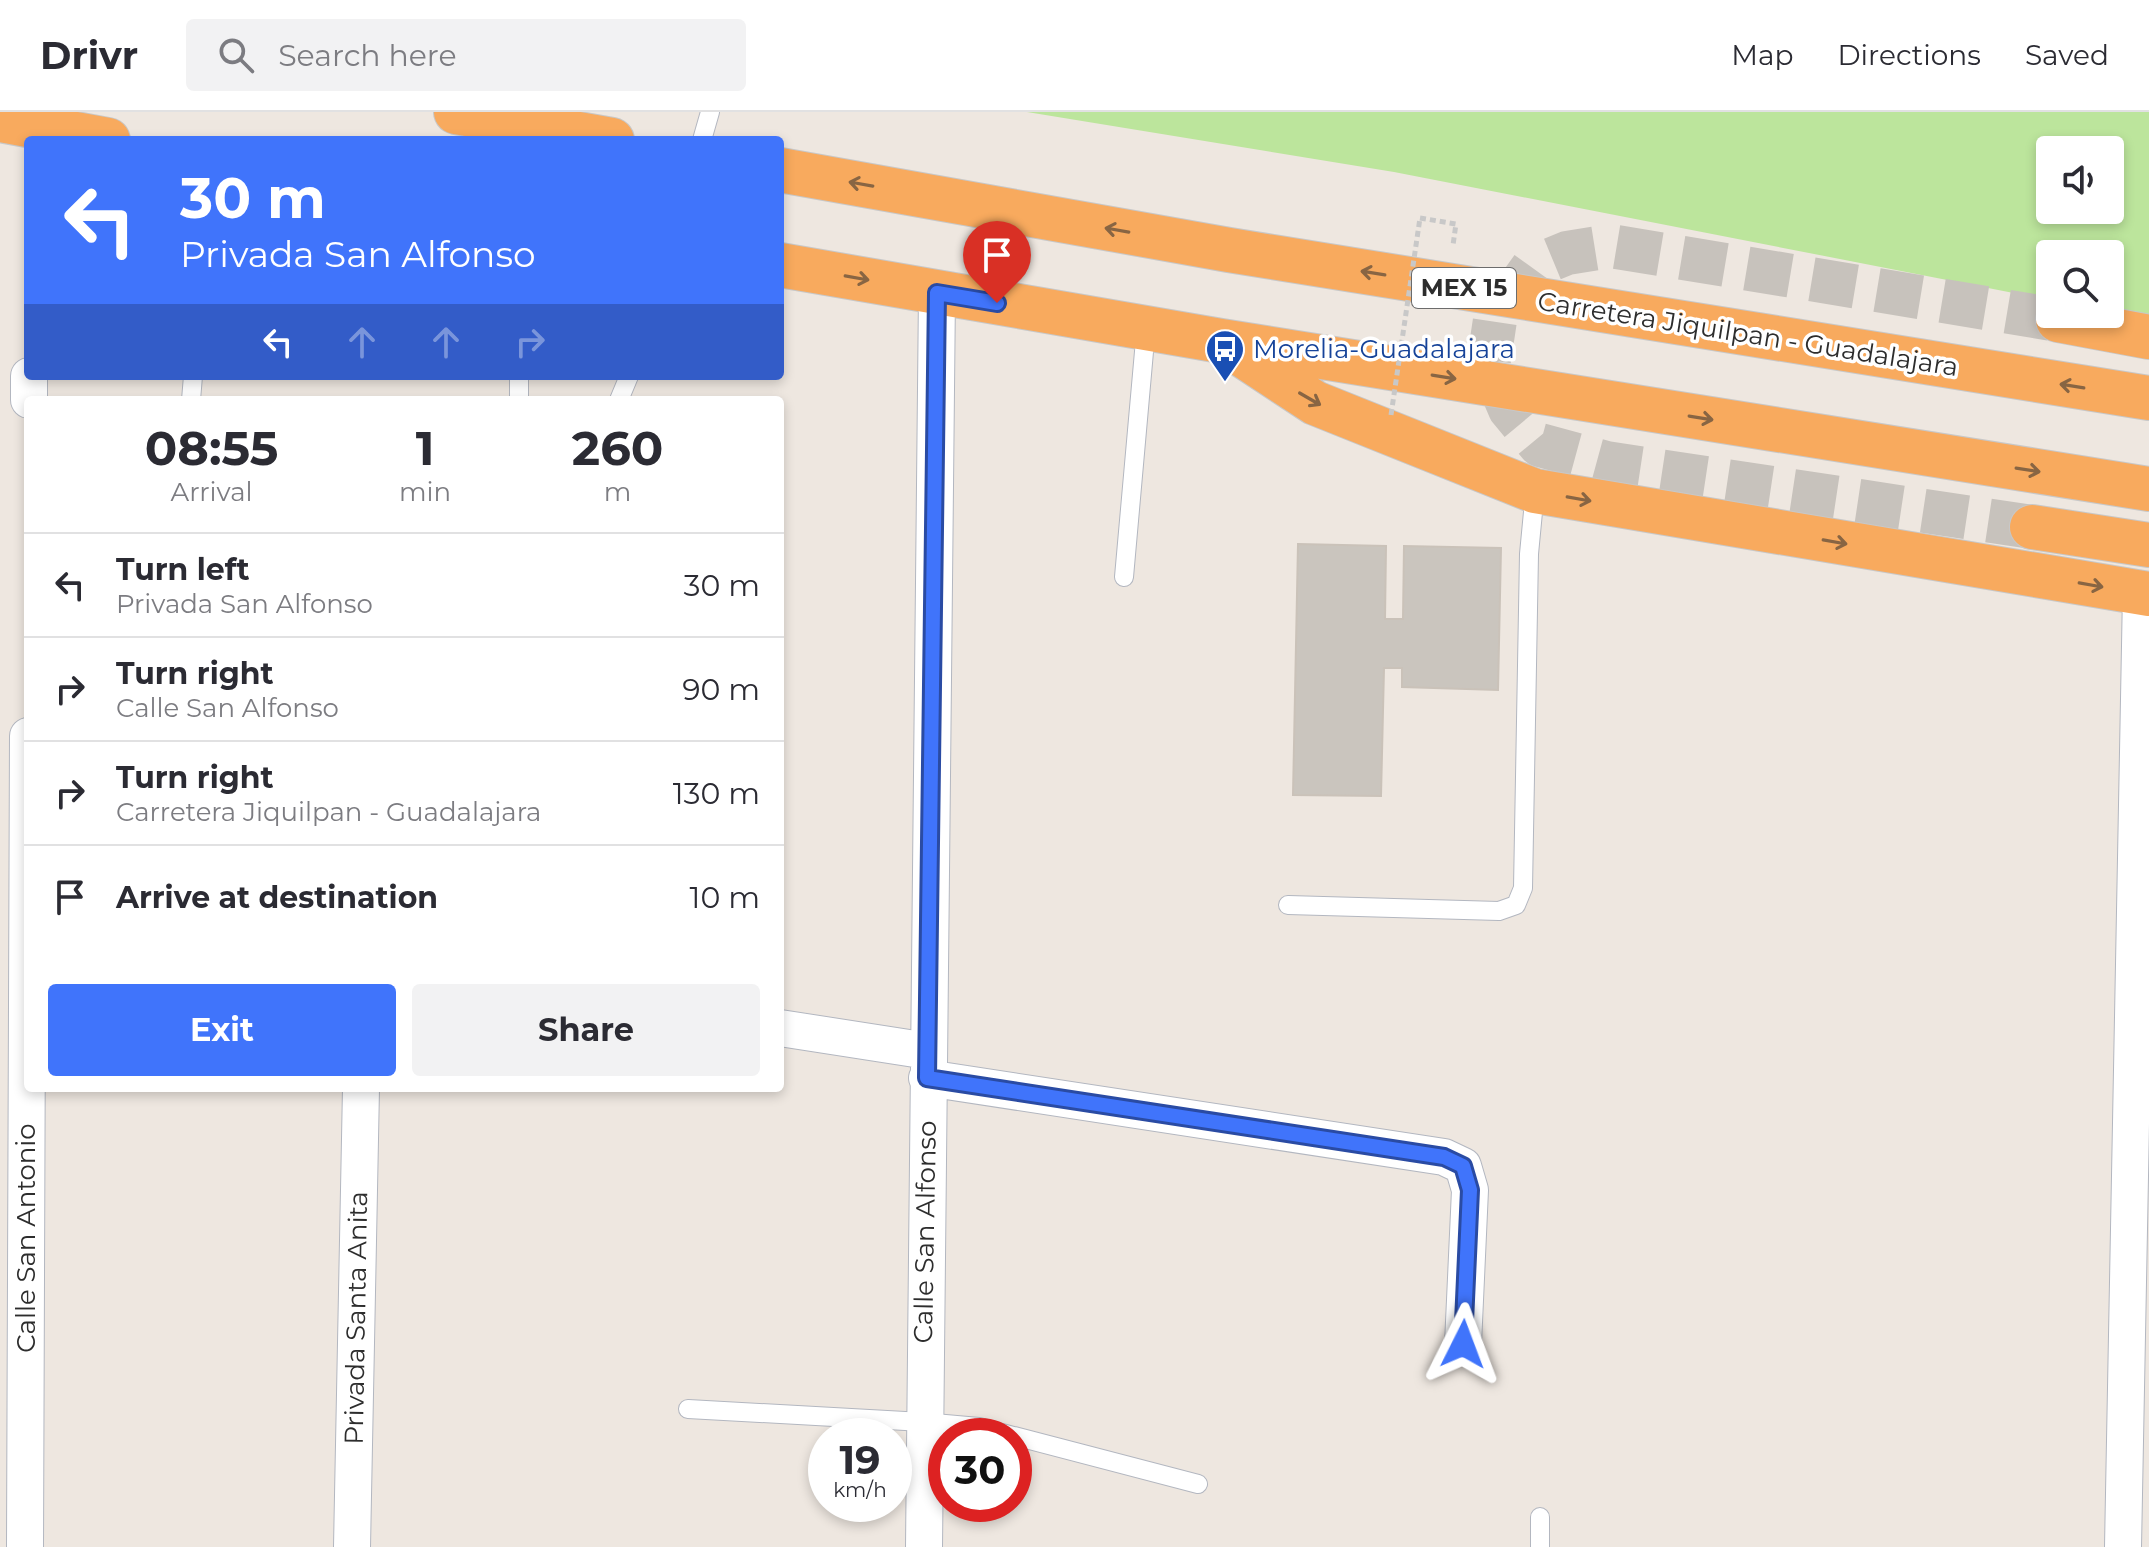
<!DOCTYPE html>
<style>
body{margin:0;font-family:Montserrat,sans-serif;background:#f2f2f3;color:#2b2b33;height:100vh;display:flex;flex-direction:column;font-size:30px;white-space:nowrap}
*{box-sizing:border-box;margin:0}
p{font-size:26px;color:#7c7c81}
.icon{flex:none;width:44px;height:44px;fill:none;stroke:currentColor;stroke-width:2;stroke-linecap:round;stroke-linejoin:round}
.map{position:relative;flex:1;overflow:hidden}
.side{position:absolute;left:24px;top:284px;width:760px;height:696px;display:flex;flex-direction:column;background:#fff;border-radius:8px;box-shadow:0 4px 12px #0003}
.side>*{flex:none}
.hud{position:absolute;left:24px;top:24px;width:760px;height:244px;border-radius:8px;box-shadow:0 4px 12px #0003;background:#4074fb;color:#fff;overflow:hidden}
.controls{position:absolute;left:2036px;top:24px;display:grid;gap:16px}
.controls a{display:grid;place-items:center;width:88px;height:88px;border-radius:8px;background:#fff;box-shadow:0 4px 12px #0003;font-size:40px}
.speed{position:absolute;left:808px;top:1306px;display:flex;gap:16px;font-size:40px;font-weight:700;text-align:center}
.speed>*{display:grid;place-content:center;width:104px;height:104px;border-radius:50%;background:#fff;box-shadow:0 4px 12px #0003;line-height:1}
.speed small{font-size:20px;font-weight:400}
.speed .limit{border:12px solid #d22;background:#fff;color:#111}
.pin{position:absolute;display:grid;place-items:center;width:68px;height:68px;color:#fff;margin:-82px -34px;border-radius:50% 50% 50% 0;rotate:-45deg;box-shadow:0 0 8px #0007}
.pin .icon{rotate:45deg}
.me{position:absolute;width:88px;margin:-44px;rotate:3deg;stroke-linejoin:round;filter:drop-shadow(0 0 6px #0008)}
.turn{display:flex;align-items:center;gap:28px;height:168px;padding:0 24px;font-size:36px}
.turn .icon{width:104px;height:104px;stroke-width:2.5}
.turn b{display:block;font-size:56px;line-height:68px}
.lanes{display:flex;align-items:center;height:76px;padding:0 24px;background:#0003;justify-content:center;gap:40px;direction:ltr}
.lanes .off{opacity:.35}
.eta{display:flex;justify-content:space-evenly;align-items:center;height:136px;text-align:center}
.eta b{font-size:48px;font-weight:700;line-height:56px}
.button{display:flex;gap:16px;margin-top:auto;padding:16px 24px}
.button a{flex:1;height:92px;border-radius:8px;background:#4074fb;color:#fff;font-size:32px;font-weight:700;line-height:92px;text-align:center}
.button a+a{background:#f2f2f3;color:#2b2b33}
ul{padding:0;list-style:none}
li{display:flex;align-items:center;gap:24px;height:104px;padding:0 24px;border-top:2px solid #e1e1e2}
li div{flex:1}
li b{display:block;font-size:30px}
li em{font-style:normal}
header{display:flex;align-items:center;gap:48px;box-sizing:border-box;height:112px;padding:0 40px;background:#fff;border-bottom:2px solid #e1e1e2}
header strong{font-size:38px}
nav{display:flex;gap:44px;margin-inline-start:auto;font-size:28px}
.search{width:560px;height:72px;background:#f2f2f3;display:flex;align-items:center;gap:20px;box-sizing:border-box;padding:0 28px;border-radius:8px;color:#7c7c81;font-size:30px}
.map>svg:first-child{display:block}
.green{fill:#bce59c;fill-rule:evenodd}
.building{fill:#cac5be;stroke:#cac2b9;stroke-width:2}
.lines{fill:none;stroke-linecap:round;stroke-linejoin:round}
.trunk-tunnel{stroke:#c7c2bc;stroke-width:44;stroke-dasharray:44 22;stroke-linecap:butt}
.service-casing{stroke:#b3b7c0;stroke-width:20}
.minor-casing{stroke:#b3b7c0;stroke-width:38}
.trunk-casing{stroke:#c8c8c8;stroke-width:46}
.path{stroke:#c8c8c8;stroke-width:5;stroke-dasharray:6 4;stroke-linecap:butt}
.service{stroke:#fff;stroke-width:18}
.minor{stroke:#fff;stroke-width:36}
.trunk{stroke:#f8aa5e;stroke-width:44}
.path-bridge{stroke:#c8c8c8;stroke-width:5;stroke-dasharray:6 4;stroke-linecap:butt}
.oneway{stroke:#886543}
.route-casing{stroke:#2a4ba3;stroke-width:20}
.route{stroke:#4074fb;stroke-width:14}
.labels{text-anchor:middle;stroke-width:7;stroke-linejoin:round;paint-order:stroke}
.shield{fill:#fff;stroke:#6c6c6c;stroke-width:2}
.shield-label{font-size:24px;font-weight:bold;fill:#2d2d2d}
.street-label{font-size:26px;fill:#2d2d2d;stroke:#fff}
.transit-label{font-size:26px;fill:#164399;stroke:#fff;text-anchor:start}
</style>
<header>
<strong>Drivr</strong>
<div class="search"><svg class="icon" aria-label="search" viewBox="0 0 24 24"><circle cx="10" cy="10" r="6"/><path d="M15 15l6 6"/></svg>Search here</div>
<nav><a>Map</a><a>Directions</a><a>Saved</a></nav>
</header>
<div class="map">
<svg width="2149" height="1435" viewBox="0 0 2149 1435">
<rect width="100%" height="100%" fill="#eee7e0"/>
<path class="green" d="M1027 0H2149V207L2110 199V142H2050V188L1394 60ZM2050 38H2110V98H2050Z"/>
<path class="building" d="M1298 432 1386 434 1385 507H1403L1404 434 1501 436 1498 578 1402 575V556H1384L1381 684 1293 683Z"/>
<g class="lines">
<path class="trunk-tunnel" d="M2032 415 1606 351 1540 333 1510 297 1489 248 1495 208 1533 155 1567 141 1611 134 2058 208"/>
<g class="service-casing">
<path id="service" d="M702 28 710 0
M519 264V288
M191 288 193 264
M619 288 629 264
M1124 465 1146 217
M1288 793 1499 799 1516 793 1523 776 1529 442 1535 379
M688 1297 923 1310 979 1315 1013 1324
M1014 1324 1198 1372
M1540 1435V1405"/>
</g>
<g class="minor-casing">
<path id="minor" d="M29 288V264
M780 916 928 939
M927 966 1444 1045 1463 1054 1470 1078 1463 1232
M25 1435 28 624
M352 1435 361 976
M924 1435 937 181
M2123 1435 2141 481"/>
</g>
<g class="trunk-casing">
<path id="trunk" d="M456 0 612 28
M0 8 108 28
M780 58 1229 138 2149 286
M780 153 1221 229 2149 377
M2058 208 2149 225
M1233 237 1315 291 1535 379 2149 482
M2032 415 2149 433"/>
</g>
<path class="path" d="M1420 106 1456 112 1453 133"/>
<use href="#service" class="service"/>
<use href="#minor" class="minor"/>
<use href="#trunk" class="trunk"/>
<path class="path-bridge" d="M1391 303 1420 106"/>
</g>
<defs><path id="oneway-shaft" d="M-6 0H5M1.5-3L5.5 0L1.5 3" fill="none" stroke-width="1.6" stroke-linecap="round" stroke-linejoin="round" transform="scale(2)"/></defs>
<g class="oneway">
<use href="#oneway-shaft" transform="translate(861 72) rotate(-170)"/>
<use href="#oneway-shaft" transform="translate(1117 118) rotate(-170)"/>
<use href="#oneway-shaft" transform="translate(1373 161) rotate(-171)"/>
<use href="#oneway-shaft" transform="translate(857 166) rotate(10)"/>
<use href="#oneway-shaft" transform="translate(1444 265) rotate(9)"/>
<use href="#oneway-shaft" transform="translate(2072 274) rotate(-171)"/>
<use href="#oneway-shaft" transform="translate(1310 287) rotate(30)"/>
<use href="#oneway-shaft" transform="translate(1701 306) rotate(9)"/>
<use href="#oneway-shaft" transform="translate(2028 358) rotate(9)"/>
<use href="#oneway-shaft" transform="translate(1579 387) rotate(10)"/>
<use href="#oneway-shaft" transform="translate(1835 430) rotate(10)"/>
<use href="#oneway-shaft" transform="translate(2091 473) rotate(10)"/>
</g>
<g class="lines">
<g class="route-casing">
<path id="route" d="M997 191 937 181 927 966 1444 1045 1463 1054 1470 1078 1463 1232"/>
</g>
<use href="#route" class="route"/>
</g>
<defs>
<g id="bus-pin" transform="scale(2)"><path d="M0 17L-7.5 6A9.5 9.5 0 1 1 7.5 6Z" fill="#1a4fb4" stroke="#fff"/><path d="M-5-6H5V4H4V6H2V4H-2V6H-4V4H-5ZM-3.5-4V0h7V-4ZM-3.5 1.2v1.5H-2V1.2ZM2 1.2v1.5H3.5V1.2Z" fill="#fff"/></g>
</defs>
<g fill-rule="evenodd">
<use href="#bus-pin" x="1225" y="237"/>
</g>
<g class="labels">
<rect class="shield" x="1412" y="156" width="104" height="40" rx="6"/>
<g class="shield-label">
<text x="1464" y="184">MEX 15</text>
</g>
<g class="street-label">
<text transform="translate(1748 222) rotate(9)" y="9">Carretera Jiquilpan - Guadalajara</text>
<text transform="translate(925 1120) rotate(-89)" y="9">Calle San Alfonso</text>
<text transform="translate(26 1126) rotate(-90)" y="9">Calle San Antonio</text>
<text transform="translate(356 1206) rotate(-89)" y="9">Privada Santa Anita</text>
</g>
<g class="transit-label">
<text x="1253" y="246">Morelia-Guadalajara</text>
</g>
</g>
</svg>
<div class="controls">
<a><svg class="icon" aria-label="sound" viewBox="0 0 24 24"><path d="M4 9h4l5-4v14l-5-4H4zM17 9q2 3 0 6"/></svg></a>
<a><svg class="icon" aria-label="search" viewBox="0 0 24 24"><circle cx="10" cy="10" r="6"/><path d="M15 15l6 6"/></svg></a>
</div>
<div class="speed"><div>19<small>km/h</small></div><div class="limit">30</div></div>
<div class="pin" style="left:997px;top:191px;background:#d93025"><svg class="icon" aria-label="arrive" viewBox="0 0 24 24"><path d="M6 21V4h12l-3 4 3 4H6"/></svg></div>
<svg class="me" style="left:1463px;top:1232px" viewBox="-20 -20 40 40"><path d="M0-17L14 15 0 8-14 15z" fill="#4074fb" stroke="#fff" stroke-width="4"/></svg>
<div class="hud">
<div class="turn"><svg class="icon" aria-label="left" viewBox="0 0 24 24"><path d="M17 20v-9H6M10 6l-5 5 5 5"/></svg><div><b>30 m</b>Privada San Alfonso</div></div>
<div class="lanes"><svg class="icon" aria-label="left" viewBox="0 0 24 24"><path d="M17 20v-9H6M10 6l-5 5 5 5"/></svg><svg class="icon off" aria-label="ahead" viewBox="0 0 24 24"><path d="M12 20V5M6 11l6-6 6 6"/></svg><svg class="icon off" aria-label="ahead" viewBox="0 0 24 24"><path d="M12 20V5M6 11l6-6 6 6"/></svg><svg class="icon off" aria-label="right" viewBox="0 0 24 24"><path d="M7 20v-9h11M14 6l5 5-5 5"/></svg></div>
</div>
<section class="side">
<div class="eta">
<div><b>08:55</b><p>Arrival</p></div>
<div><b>1</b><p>min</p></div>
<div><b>260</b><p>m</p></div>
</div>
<ul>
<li><svg class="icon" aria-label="left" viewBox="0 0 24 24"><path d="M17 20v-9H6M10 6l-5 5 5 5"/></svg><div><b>Turn left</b><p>Privada San Alfonso</p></div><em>30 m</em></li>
<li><svg class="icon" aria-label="right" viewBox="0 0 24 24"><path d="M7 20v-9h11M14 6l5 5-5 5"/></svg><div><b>Turn right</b><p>Calle San Alfonso</p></div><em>90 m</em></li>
<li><svg class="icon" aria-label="right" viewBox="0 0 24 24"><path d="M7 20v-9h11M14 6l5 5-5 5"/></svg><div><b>Turn right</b><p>Carretera Jiquilpan - Guadalajara</p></div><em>130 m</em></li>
<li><svg class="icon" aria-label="arrive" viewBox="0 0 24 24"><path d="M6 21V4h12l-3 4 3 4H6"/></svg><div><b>Arrive at destination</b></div><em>10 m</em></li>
</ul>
<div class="button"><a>Exit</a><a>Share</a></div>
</section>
</div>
